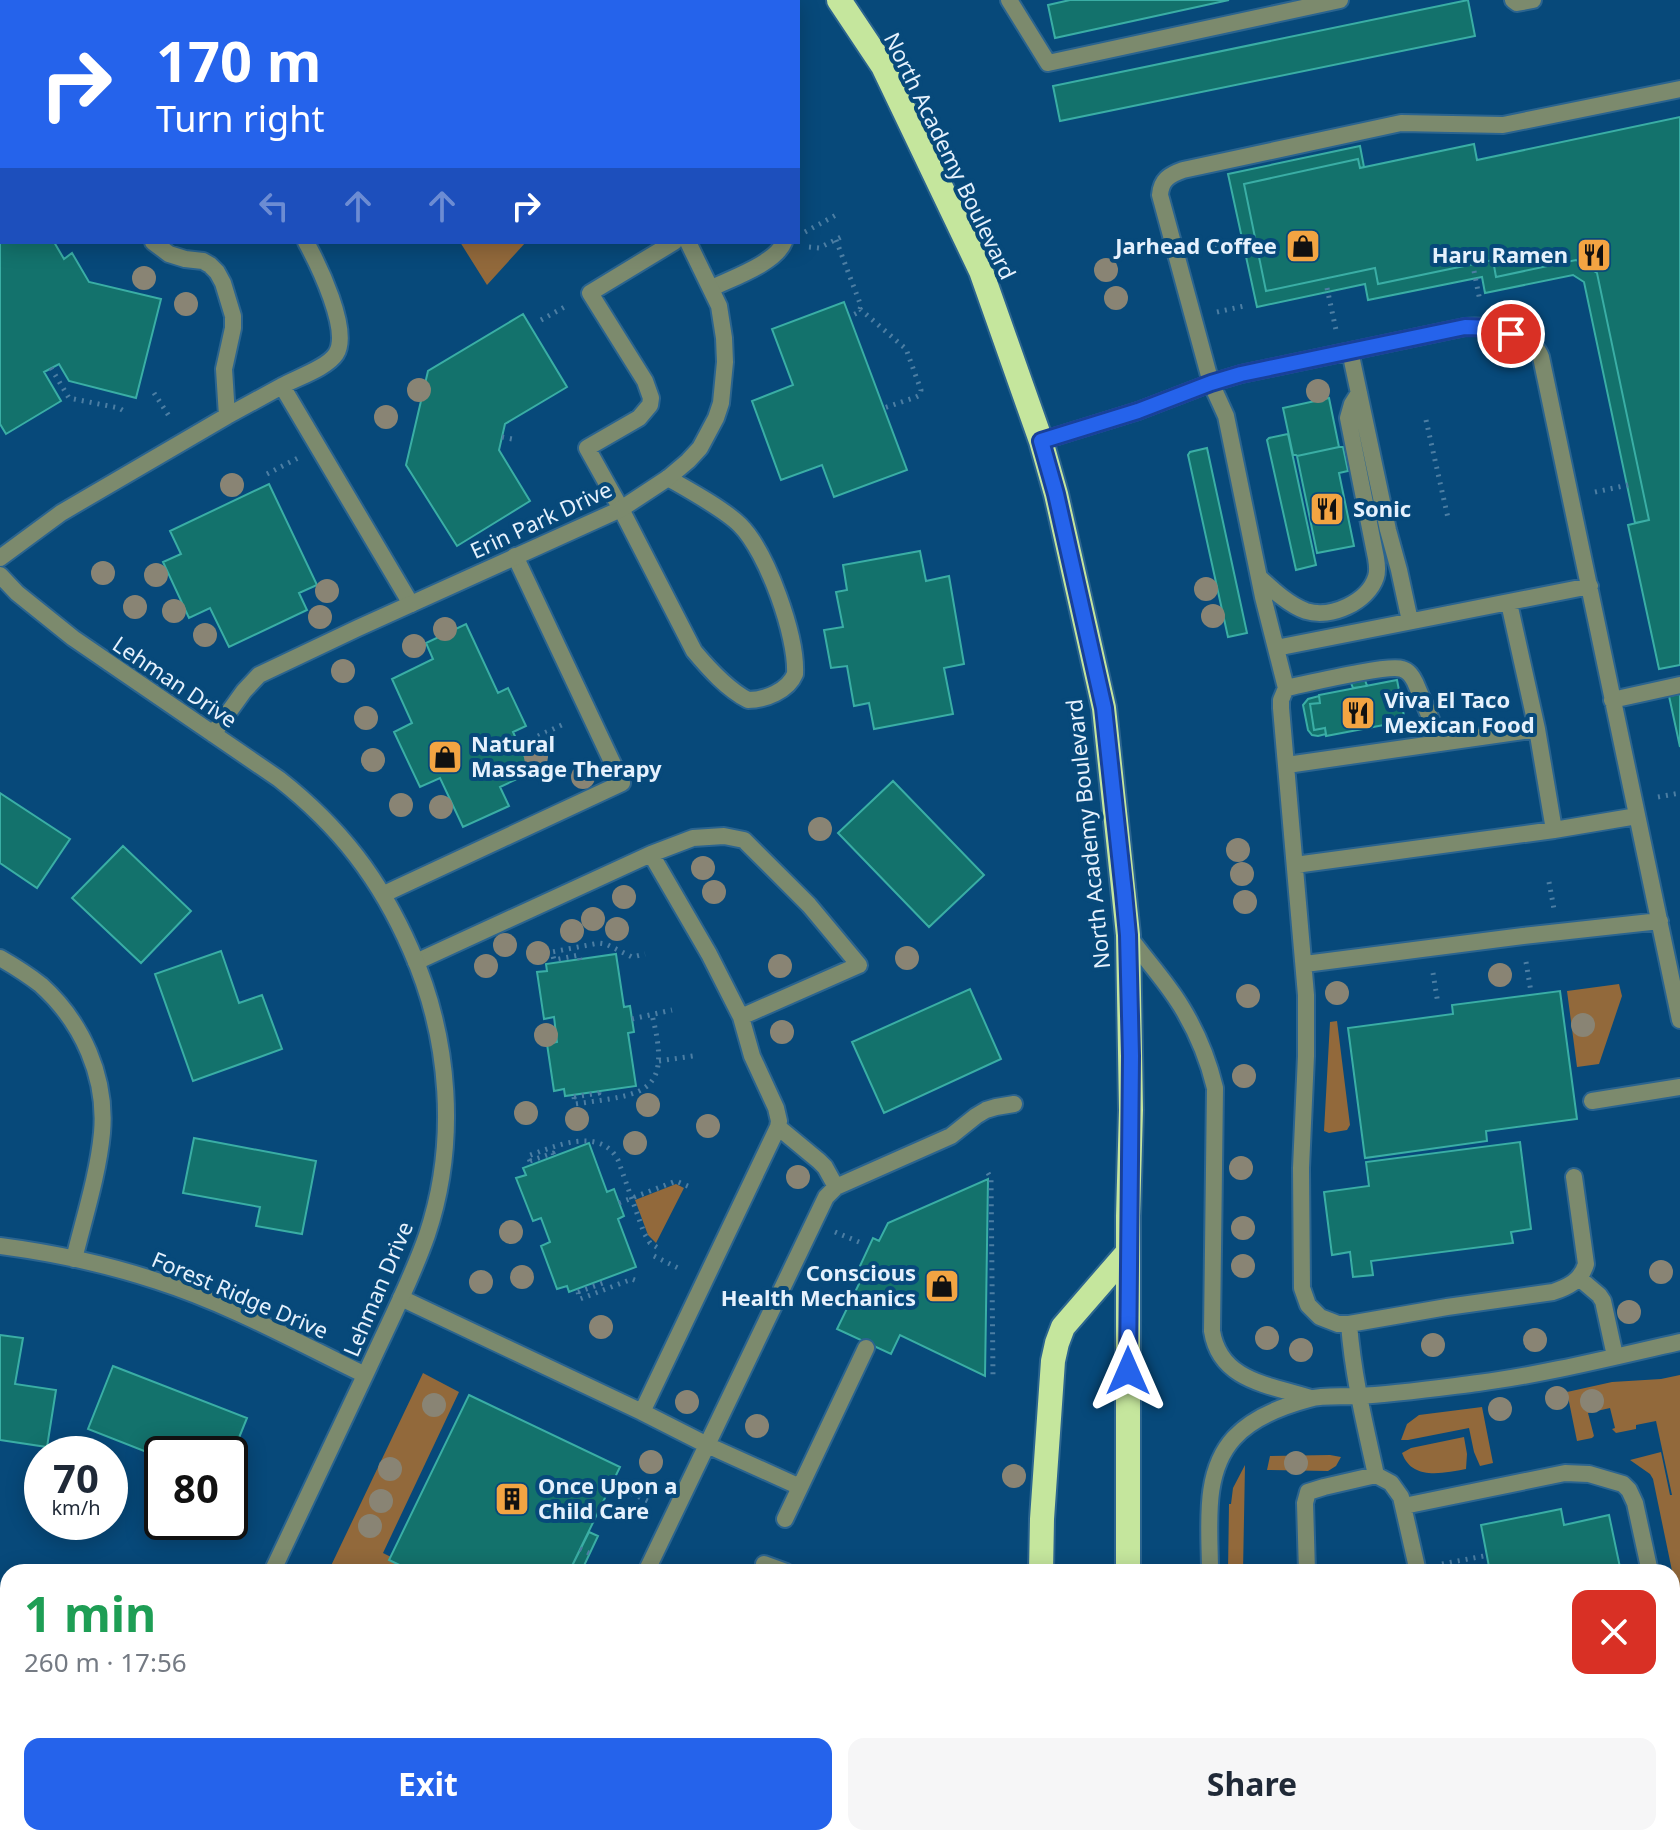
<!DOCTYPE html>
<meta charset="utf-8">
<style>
body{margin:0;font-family:"Noto Sans",sans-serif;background:#f6f6f7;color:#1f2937;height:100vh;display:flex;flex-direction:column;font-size:30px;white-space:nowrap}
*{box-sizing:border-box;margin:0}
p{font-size:26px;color:#747a83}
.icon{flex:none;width:44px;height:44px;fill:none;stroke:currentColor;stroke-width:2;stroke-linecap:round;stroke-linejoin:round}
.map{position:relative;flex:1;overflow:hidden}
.details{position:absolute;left:0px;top:1564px;width:1680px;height:282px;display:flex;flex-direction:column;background:#fff;border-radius:24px 24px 0 0;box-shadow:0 4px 20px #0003}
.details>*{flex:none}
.hud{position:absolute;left:0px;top:0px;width:800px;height:244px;box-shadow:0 4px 20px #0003;background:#2563eb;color:#fff;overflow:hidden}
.speed{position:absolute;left:24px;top:1436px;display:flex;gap:16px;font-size:40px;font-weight:700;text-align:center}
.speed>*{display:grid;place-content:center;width:104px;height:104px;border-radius:50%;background:#fff;box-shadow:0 4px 20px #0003;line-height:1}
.speed small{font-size:20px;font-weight:400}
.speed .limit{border:4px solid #111;border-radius:12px;background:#fff;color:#111}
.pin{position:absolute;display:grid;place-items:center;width:68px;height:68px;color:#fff;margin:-34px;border:4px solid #fff;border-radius:50%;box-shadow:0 2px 8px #0007}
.me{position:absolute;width:88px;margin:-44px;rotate:0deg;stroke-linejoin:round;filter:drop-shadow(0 0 6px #0008)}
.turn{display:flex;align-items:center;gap:28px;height:168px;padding:0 24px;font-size:36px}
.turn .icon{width:104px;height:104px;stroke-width:2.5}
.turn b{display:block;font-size:56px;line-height:68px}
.lanes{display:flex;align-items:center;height:76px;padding:0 24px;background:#0003;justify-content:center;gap:40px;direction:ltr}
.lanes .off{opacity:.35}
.round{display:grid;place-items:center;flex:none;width:84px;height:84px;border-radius:16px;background:#f6f6f7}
.summary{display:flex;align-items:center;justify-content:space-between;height:136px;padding:0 24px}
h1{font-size:48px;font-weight:700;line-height:60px;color:#1e9e55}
.cta{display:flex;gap:16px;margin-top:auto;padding:16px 24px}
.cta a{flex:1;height:92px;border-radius:16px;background:#2563eb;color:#fff;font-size:32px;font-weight:700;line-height:92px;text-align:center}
.cta a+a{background:#f6f6f7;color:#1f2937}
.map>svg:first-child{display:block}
.green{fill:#92693b}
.building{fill:#13726c;stroke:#3aaea5;stroke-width:2}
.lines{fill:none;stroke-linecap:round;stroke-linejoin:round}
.lane-casing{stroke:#2b648f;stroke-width:20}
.street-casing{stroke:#2b648f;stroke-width:20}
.highway-casing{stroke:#2b648f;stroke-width:28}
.path{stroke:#4c7ea3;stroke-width:5;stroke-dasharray:2 6;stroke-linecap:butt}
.lane{stroke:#7c8a6d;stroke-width:16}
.street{stroke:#7c8a6d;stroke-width:16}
.highway{stroke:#c5e69d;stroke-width:24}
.tree{fill:#898474}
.route-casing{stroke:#184099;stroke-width:20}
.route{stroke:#2563eb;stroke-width:14}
.labels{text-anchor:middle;stroke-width:8;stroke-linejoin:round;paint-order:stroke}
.street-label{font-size:22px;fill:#e5f1fd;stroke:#07497a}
.poi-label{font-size:22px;font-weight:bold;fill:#e5f1fd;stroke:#07497a;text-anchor:start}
</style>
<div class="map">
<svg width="1680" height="1845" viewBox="0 0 1680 1845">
<rect width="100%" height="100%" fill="#07497a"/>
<path class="green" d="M337 0H466L468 2H334Z
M460 242H526L487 285Z
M1619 984 1622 996 1599 1064 1577 1067 1567 991Z
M1337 1021 1350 1125 1347 1130 1329 1133 1324 1131 1330 1022Z
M676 1184 684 1188 656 1243 648 1235 635 1200Z
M423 1373 459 1392 383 1553 391 1557 390 1561 414 1572H328Z
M1680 1375V1595L1676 1590 1653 1479 1650 1474 1630 1460 1661 1452 1670 1495H1672L1656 1421 1636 1425V1429L1616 1433 1612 1429 1615 1428 1610 1408 1588 1413 1594 1436 1592 1438 1577 1441 1567 1392 1612 1382 1661 1379Z
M1482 1407 1493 1463 1480 1466 1474 1452 1469 1428 1408 1440H1401L1407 1424 1419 1415Z
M1464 1437 1467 1454 1466 1469C1443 1473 1412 1481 1402 1453L1411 1448Z
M1330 1455 1341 1457 1336 1466 1328 1471 1267 1470 1270 1456Z
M1245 1465 1243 1572H1228L1229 1504H1231L1233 1488Z
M0 1675 8 1676V1714L0 1724Z
M203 1838H349L357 1845H198Z
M1222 1838H1275V1845H1222Z"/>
<path class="building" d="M0 0H26L27 2H2V29L0 30Z
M1070 0H1229L1055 38 1048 5Z
M1468 0 1475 36 1060 121 1053 86Z
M1680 117V665L1659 669 1628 525 1649 520 1597 273 1576 260 1496 277 1493 260 1378 284 1375 268 1266 291 1244 184 1358 159 1360 168 1474 144 1477 160Z
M1360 146 1364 167 1360 168 1358 159 1244 184 1266 291 1375 268 1378 284 1493 260 1496 277 1576 260 1597 273 1649 520 1635 523 1584 282 1573 275 1485 293 1482 277 1368 300 1365 284 1257 307 1228 174Z
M2 209V242H54L64 259 72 253 89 282 161 299 136 398 69 381 59 364 44 372 61 401 6 434 0 424V210Z
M844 302 907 470 834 497 822 465 781 480 752 401 793 385 772 329Z
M523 314 567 387 505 424 499 450 530 501 457 546 406 465 428 371Z
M1329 398 1339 447 1297 456 1296 455H1293L1283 408Z
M1288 434 1316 565 1296 570 1267 440 1269 438Z
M1339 447H1343L1348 471 1339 473 1354 546 1317 553 1297 456Z
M1207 448 1247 633 1228 637 1188 455 1190 452Z
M269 484 317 585 299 593 307 610 229 647 210 608 189 618 163 562 181 554 170 531Z
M920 551 926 581 949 576 964 664 944 668 953 714 874 729 869 703 854 706 847 666 831 668 824 630 843 627 836 592 847 590 843 565Z
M466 624 498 693 508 688 526 726 513 732 532 772 500 787 509 806 463 827 440 778 420 787 394 732 412 723 392 679 433 659 426 643Z
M1365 680 1367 686 1353 688 1351 683Z
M1397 680 1405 721 1326 736 1325 728 1314 730 1310 704 1320 703 1319 695Z
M1680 694V747L1669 696Z
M1319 696 1320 703 1310 704 1314 730 1325 728 1326 734 1318 736 1312 735 1308 730 1303 705 1308 699Z
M893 781 984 875 929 927 838 833Z
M0 793 70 839 37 888 0 863Z
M123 846 191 911 141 963 72 898Z
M221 951 239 1003 262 995 282 1049 193 1081 155 974Z
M616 954 624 1007 630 1006 634 1032 628 1033 636 1086 565 1096 564 1089 554 1091 547 1044 557 1042 554 1017 544 1019 537 972 547 971 546 964Z
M970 989 1001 1059 884 1113 852 1042Z
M1560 991 1577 1119 1486 1131 1487 1141 1365 1158 1348 1028 1453 1014 1452 1005Z
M194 1138 316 1161 302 1234 256 1226 260 1207 183 1193Z
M1520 1142 1531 1229 1511 1232 1513 1243 1371 1261 1373 1275 1353 1277 1350 1252 1332 1255 1324 1192 1369 1186 1366 1162Z
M589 1143 607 1192 614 1189 624 1216 618 1219 636 1267 569 1292 567 1286 557 1289 541 1246 550 1242 541 1218 533 1221 516 1178 526 1175 523 1168Z
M988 1179 985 1376 900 1335 891 1354 837 1329 859 1284 853 1281 873 1238 879 1241 888 1223Z
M0 1335 23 1338 15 1384 56 1390 47 1447 0 1440Z
M113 1366 247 1418 230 1460V1454H162V1458L88 1429Z
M469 1395 620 1467 569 1572H414L389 1560Z
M1561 1509 1564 1525 1609 1515 1621 1572H1490L1481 1525Z
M589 1532 598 1536 581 1572 571 1568Z"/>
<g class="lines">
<g class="lane-casing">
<path id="lane" d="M625 0 627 2
M1009 0 1048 63 1340 0
M1513 0 1517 3 1533 0
M0 115 2 113
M712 288C732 278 776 263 784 242
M1350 351 1388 530 1399 570 1410 621
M282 386C296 378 327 368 336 354 351 331 318 264 306 242
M227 416 282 386 411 604
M1041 441 1138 411 1211 383 1241 374 1465 327C1488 325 1532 332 1541 357L1680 1020
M668 478C689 490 724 509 740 525 767 552 797 636 795 674 788 691 765 700 748 700 727 689 709 669 694 651L621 509 587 448 639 418 650 405 651 398 645 381 590 293 674 242
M0 558 61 513 227 416 224 369 233 328V316L223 283 217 272 210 265 203 261 185 259 169 254 153 242
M1259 577C1273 590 1289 605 1306 611 1331 619 1368 602 1376 577 1378 571 1377 564 1376 558L1348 418 1352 404 1359 393
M1276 648 1590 586
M1286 688C1306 684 1388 664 1402 669 1409 671 1412 676 1415 682L1441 743
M1612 700 1680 685
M1287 765 1537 729
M1554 830 1637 816
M651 854 693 838 724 836 744 840 809 905 859 965 741 1017
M1295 865 1554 830 1537 729 1509 603
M384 894 622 783 515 556
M1128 935C1145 959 1166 981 1181 1006 1197 1032 1208 1059 1215 1088L1212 1331C1220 1382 1271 1385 1311 1398
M416 962 651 854 709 954 741 1017 752 1056 776 1108 779 1121 778 1127 642 1412
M1305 964 1523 936 1660 921
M1592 1101 1680 1087
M778 1127 819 1161 825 1167 836 1187
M1574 1177 1586 1264C1581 1281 1568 1287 1553 1292L1447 1307 1349 1324H1338L1320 1317 1308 1305 1302 1288 1301 1168 1306 1056V995L1281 708V700L1286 688 1263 597 1226 416 1211 383 1160 195C1161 180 1169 175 1183 170L1401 123 1503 125 1680 89
M1579 1278 1599 1295 1603 1301 1615 1356
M401 1298 642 1412 707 1445 646 1572
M1376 1475 1391 1483 1401 1497 1418 1572
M800 1487 707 1445 826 1197 836 1187 951 1136 976 1116 986 1110 996 1107 1014 1104
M1404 1506 1565 1473 1589 1474 1623 1484 1629 1490 1635 1503 1650 1572
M785 1519 866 1348
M764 1564 786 1572
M1210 1572C1210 1528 1202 1473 1234 1438 1252 1418 1283 1406 1309 1399 1323 1395 1341 1397 1357 1396 1397 1394 1438 1388 1478 1383 1546 1374 1613 1357 1680 1342
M1307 1572 1305 1503 1308 1492 1324 1487 1376 1475C1365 1425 1353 1376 1349 1324
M1672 1626 1680 1624
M499 1845 504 1838
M728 1845V1838
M968 1845V1838"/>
</g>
<g class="street-casing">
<path id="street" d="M506 0 508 2
M0 575 17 593 73 638 279 779C340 827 380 879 411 950 450 1038 458 1143 427 1235 411 1281 388 1325 368 1369 336 1437 304 1504 272 1572
M213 734 244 691 259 675 358 628 621 509 668 478 688 461 700 448 716 418 721 403 725 362 724 338 719 306 688 242
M0 958C14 966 28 975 41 985 82 1022 107 1077 102 1133 98 1175 84 1218 74 1259
M0 1246C53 1253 106 1264 157 1281 229 1304 297 1342 365 1375
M0 1607 8 1609
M0 1827 8 1812
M446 1838 453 1845
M131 1845 135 1838"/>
</g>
<g class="highway-casing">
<path id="highway" d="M839 0 883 66 981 271 1041 441 1056 494 1104 708 1128 935 1131 1110 1128 1216V1572
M1041 1572 1042 1519 1053 1361 1057 1343 1063 1327 1128 1252
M1038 1838V1845
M1124 1845V1838"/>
</g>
<path class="path" d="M325 0 326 2
M805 232 836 215
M836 240 861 306 859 312 849 317
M809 247 819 248 845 235
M1199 248 1230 241
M1474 271 1480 301
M1327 288 1336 330
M860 309 906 349 921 390 920 395 916 397 884 408
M1217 312 1244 306
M541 320 568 305
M51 368 69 398 119 408 124 411
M154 393 171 419
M1426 420 1448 518
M502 437 512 439
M267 474 298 458
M1595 492 1633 484
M538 736 566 723
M1658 797 1680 793
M1549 882 1554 909
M580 960 579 955 554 960 552 952 599 943 606 944 632 957 645 954
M1526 962 1531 992
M1433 973 1438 1004
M632 1019 672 1010
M659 1061 693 1056
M574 1097 575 1104C643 1094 673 1096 652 1015
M574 1097 599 1093V1091
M530 1161 528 1156C555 1146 600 1126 618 1160L644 1233 650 1243 658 1248
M530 1161 553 1153 554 1156
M988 1173 991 1178 993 1375
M619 1203 676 1181 690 1187
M835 1232 859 1242
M654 1256 682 1270
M728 1291 748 1300
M578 1292 580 1299 632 1279 640 1282
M578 1292 603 1283 601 1280
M624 1490 652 1503
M580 1549 593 1555
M1442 1564 1484 1556
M285 1838 292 1845
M1351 1845 1358 1838"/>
<use href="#lane" class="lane"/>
<use href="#street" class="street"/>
<use href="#highway" class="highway"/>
</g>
<g class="tree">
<circle cx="1106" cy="270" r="12"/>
<circle cx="144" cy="278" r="12"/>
<circle cx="1116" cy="298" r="12"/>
<circle cx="186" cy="304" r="12"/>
<circle cx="419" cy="390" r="12"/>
<circle cx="1318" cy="391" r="12"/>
<circle cx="386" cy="417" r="12"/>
<circle cx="232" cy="485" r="12"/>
<circle cx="103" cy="573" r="12"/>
<circle cx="156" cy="575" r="12"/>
<circle cx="1206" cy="589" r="12"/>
<circle cx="327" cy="591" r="12"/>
<circle cx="135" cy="607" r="12"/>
<circle cx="174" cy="611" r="12"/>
<circle cx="1213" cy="616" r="12"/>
<circle cx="320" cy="617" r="12"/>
<circle cx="445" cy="629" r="12"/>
<circle cx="205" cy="635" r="12"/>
<circle cx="414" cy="646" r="12"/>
<circle cx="343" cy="671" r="12"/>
<circle cx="366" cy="718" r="12"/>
<circle cx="536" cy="757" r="12"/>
<circle cx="373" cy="760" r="12"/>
<circle cx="583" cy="777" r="12"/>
<circle cx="401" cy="805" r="12"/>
<circle cx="441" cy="807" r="12"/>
<circle cx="820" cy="829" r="12"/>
<circle cx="1238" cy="850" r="12"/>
<circle cx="703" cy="868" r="12"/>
<circle cx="1242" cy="874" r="12"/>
<circle cx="714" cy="892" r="12"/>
<circle cx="624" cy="897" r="12"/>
<circle cx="1245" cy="902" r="12"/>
<circle cx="593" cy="919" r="12"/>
<circle cx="617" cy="929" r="12"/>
<circle cx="572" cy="931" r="12"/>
<circle cx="505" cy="945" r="12"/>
<circle cx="538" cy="953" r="12"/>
<circle cx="907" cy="958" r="12"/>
<circle cx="486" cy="966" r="12"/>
<circle cx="780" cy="966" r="12"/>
<circle cx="1500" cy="975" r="12"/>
<circle cx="1337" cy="993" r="12"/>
<circle cx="1248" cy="996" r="12"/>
<circle cx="1583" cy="1025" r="12"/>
<circle cx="782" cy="1032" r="12"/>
<circle cx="546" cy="1035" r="12"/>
<circle cx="1244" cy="1076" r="12"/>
<circle cx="648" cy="1105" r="12"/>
<circle cx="526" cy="1113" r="12"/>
<circle cx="577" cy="1119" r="12"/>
<circle cx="708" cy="1126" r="12"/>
<circle cx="635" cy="1143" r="12"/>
<circle cx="1241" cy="1168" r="12"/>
<circle cx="798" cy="1177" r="12"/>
<circle cx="1243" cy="1228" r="12"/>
<circle cx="511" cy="1232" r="12"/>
<circle cx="1243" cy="1266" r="12"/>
<circle cx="1661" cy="1272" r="12"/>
<circle cx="522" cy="1277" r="12"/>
<circle cx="481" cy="1282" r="12"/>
<circle cx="1629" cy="1312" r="12"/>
<circle cx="601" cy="1327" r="12"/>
<circle cx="1267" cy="1338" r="12"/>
<circle cx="1535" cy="1340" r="12"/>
<circle cx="1433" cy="1345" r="12"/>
<circle cx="1301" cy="1350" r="12"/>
<circle cx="1557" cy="1398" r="12"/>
<circle cx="1592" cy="1401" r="12"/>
<circle cx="687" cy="1402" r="12"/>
<circle cx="434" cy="1405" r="12"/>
<circle cx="1500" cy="1409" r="12"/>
<circle cx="757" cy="1426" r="12"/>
<circle cx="651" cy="1462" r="12"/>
<circle cx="1296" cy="1463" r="12"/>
<circle cx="390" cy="1469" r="12"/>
<circle cx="1014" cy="1476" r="12"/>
<circle cx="381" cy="1501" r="12"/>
<circle cx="370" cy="1526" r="12"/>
</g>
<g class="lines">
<g class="route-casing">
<path id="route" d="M1128 1371 1131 1056 1128 935 1124 893 1104 708 1056 494 1041 441 1138 411 1211 383 1241 374 1465 327 1494 328 1511 334"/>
</g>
<use href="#route" class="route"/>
</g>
<defs>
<g id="shop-square" transform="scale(1.8)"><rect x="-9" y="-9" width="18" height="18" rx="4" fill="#f3a442" stroke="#07497a"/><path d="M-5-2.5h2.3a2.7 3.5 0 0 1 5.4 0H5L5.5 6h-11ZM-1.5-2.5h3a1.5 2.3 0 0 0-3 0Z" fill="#111"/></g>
<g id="restaurant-square" transform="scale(1.8)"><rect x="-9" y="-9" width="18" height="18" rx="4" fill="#f3a442" stroke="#07497a"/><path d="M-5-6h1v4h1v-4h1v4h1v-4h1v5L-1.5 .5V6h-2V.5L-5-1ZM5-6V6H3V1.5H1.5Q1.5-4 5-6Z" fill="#111"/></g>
<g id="building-square" transform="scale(1.8)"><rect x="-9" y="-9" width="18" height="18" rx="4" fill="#f3a442" stroke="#07497a"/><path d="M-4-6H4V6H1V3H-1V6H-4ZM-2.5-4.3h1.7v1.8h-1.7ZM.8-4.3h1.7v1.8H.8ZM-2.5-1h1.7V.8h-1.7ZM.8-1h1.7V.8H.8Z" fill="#111"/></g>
</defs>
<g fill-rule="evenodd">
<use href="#shop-square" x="1303" y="246"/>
<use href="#restaurant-square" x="1594" y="255"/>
<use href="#restaurant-square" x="1327" y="509"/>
<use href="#restaurant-square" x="1358" y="713"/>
<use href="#shop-square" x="445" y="757"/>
<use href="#shop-square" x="942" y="1286"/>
<use href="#building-square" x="512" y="1499"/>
</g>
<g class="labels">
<g class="street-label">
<text transform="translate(950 156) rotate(64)" y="8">North Academy Boulevard</text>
<text transform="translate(541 520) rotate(-25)" y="8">Erin Park Drive</text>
<text transform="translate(175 682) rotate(34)" y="8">Lehman Drive</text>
<text transform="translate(1088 834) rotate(-96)" y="8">North Academy Boulevard</text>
<text transform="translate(378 1289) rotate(-67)" y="8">Lehman Drive</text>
<text transform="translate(240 1295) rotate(23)" y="8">Forest Ridge Drive</text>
</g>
<g class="poi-label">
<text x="1277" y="254" text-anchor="end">Jarhead Coffee</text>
<text x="1568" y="263" text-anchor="end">Haru Ramen</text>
<text x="1353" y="517">Sonic</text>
<text x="1384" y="708">Viva El Taco<tspan x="1384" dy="25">Mexican Food</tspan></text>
<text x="471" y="752">Natural<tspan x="471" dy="25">Massage Therapy</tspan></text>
<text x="916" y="1281" text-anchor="end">Conscious<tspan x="916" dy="25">Health Mechanics</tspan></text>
<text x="538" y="1494">Once Upon a<tspan x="538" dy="25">Child Care</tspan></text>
</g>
</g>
</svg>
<div class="speed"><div>70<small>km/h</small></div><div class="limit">80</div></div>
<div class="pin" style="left:1511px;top:334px;background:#d93025"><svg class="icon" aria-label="arrive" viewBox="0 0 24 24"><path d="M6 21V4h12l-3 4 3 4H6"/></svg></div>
<svg class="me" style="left:1128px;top:1371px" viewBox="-20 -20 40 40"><path d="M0-17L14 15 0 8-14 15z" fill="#2563eb" stroke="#fff" stroke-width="4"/></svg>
<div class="hud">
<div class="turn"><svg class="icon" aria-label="right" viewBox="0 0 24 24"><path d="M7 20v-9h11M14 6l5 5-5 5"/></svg><div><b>170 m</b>Turn right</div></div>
<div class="lanes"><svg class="icon off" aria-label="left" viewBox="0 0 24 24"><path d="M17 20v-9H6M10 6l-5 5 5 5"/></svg><svg class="icon off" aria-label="ahead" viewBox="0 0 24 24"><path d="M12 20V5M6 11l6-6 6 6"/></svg><svg class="icon off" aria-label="ahead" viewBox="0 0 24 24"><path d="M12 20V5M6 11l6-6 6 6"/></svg><svg class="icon" aria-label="right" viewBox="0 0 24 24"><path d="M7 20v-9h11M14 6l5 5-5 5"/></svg></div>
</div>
<section class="details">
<div class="summary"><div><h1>1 min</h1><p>260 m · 17:56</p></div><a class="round" style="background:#d93025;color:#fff"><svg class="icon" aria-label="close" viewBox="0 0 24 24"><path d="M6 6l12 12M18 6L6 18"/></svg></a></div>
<div class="cta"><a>Exit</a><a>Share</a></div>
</section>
</div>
